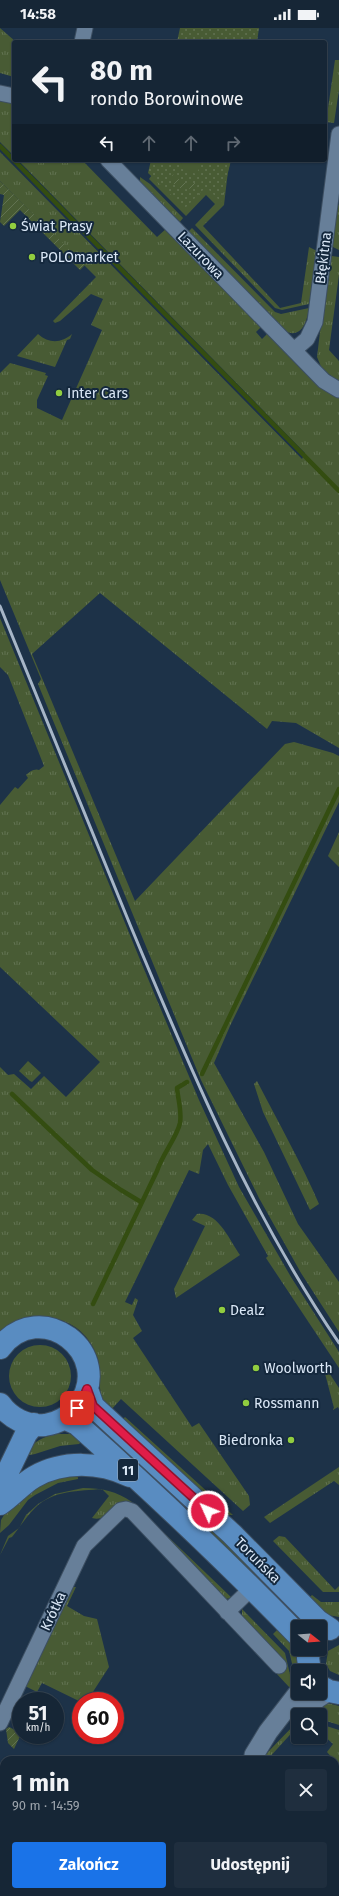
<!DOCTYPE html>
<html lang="pl">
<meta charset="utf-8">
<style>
body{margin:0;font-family:"Fira Sans",sans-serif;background:#1f2e3e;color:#f1f3f6;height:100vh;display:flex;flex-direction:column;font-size:15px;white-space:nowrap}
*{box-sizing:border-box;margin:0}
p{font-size:13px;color:#9ea5ad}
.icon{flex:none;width:22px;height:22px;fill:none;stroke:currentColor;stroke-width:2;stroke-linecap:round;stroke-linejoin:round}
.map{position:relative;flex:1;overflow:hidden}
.panel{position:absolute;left:0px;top:1728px;width:339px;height:140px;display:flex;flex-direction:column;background:#162636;border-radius:12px 12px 0 0;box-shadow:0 1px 3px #0004,0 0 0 1px #354351}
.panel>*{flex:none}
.top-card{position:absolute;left:12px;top:12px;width:315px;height:122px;border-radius:4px;box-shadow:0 1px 3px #0004,0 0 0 1px #354351;background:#162636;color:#f1f3f6;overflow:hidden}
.needle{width:26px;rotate:107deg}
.tools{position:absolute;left:291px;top:1592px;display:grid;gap:8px}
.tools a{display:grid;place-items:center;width:36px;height:36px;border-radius:4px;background:#162636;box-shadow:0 1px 3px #0004,0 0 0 1px #354351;font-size:20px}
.speed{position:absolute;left:12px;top:1664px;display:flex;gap:8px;font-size:20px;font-weight:700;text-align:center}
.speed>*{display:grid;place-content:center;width:52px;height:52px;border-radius:50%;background:#162636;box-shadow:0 1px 3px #0004,0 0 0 1px #354351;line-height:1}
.speed small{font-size:10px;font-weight:400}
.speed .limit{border:6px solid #d22;background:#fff;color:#111}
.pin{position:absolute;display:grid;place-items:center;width:34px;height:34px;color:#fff;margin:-17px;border-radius:8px;box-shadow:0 2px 6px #0006}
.me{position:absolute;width:44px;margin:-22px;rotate:314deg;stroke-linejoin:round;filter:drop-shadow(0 0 3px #0008)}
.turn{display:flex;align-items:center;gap:14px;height:84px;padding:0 12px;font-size:18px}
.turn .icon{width:52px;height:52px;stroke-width:2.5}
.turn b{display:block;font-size:28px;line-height:34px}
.lanes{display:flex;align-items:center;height:38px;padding:0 12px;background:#0003;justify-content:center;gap:20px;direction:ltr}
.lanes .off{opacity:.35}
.round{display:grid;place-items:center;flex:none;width:42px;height:42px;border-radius:4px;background:#1f2e3e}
.summary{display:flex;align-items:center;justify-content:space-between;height:68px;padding:0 12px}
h1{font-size:24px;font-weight:700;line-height:30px}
.primary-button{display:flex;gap:8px;margin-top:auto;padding:8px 12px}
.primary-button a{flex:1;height:46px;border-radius:4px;background:#1a73e8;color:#fff;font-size:16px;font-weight:700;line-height:46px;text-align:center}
.primary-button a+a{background:#1f2e3e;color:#f1f3f6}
.status{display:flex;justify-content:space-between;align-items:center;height:28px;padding:0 20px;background:#162636;direction:ltr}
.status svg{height:11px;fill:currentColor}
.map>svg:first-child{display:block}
.grass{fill:url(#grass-tufts)}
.park{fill:url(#park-dots)}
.garden{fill:url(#garden-furrows)}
.pitch{fill:#485b34}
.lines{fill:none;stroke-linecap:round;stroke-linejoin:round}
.stream{stroke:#344d11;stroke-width:4.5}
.minor-casing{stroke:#3d4f62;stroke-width:17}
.tertiary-casing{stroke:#3d4f62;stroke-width:21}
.primary-casing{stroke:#3d4f62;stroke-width:24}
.minor{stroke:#677f99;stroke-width:15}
.tertiary{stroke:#677f99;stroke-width:19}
.primary{stroke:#598cc1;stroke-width:22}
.rail{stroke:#a7b6c7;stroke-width:3}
.route-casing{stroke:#92132f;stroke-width:10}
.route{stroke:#e11d48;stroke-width:7}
.poi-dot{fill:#91cd3f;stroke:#14283d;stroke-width:1.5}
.labels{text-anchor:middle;stroke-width:4;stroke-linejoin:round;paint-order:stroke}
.shield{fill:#14283d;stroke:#9faebf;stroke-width:1}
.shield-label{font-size:13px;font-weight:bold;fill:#dbe8f7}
.poi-label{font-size:14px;fill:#dbe8f7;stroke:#14283d;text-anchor:start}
.street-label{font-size:14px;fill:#dbe8f7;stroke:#14283d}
</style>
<div class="status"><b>14:58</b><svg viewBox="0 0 49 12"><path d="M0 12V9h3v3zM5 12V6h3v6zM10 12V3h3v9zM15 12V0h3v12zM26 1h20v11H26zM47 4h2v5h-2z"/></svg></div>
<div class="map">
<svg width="339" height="1868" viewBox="0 0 339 1868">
<defs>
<pattern id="grass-tufts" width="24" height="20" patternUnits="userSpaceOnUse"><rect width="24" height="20" fill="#485b34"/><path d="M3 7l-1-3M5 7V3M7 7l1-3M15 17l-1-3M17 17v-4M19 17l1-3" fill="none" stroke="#627352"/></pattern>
<pattern id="park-dots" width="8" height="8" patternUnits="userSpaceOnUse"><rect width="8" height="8" fill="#485b34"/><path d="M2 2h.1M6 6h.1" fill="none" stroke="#627352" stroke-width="1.8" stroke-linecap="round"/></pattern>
<pattern id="garden-furrows" width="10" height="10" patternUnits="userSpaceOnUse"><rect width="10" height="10" fill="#485b34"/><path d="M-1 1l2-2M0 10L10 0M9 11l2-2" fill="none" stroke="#627352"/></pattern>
</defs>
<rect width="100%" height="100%" fill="#1d3248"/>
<path class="grass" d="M0 0 16 14H14V49L0 45Z
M335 32H339V62L334 95 326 94Z
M0 71 14 74V128L0 114Z
M0 124 302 431 305 425 18 132H82L157 209 167 200 261 299 256 304 262 311 268 305 322 361 339 370V720L296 695 272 693 267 701 100 565 32 626 135 873 285 716 294 714 333 725 339 728V774L230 998 214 1035 264 1124 298 1196 339 1254V1304L301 1245 259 1170 201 1052 38 656 41 651 0 552V345L10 335 46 345 45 347 48 348 37 372V380L62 392 102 302 91 297 103 271 91 266 60 293 55 295 53 293 96 249 0 153Z
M163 132H231L228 143 224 177 203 198 280 280 301 275 309 219 317 223 309 276 282 282 275 280 195 197 215 176 206 167 186 188 149 151Z
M140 149 150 156 183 190 179 195 140 154Z
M339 176V222L331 218 336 181Z
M192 200 275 284 281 286 309 280C307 292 303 310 286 304L188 204Z
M332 228 339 229V247L329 322 339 333V354L322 341 317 329 329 229Z
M38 306C49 316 62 315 72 306L70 311 67 312 55 339 17 328Z
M0 590 141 934 199 1072 239 1159 291 1249 339 1324V1340L266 1230 268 1228 228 1157 208 1116 203 1122 199 1146 189 1142 125 1274 132 1277 135 1270 138 1272 133 1287 142 1303 133 1310 192 1399 199 1395 249 1468 250 1477 243 1483 121 1371 110 1383C94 1365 103 1351 98 1331 84 1286 34 1278 0 1304V1039L8 1047 14 1046 31 1061 44 1048 66 1069 100 1034 0 939V777L15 759 18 761 28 750 26 747C29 744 35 740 39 742L44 738 8 647 0 639Z
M339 804V839L328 828Z
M28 1033 41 1045 32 1054 30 1053 19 1043Z
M257 1053C278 1094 301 1134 319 1176L310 1182 263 1084 254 1056Z
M197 1186C218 1183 230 1213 240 1227L176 1270 174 1261 205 1198 192 1192Z
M9 1348a31 31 0 1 1 62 0a31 31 0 1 1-62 0Z
M322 1334 339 1360V1381L338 1379 333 1382V1381L334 1380Z
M125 1389 233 1487H227L121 1393Z
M111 1405 286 1571 280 1577 105 1411Z
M57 1406H70L83 1412 79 1416 60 1418 35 1426 30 1427 26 1425C34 1413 42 1409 57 1406Z
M339 1439V1457L334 1453 270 1495 264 1489Z
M77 1442 78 1451 58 1455 35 1467 28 1472 9 1497 0 1505 1 1492 9 1479 21 1465Z
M83 1460C102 1460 116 1463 132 1474H122C112 1481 105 1494 92 1490L109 1468 102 1461C79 1463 53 1462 35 1480 26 1489 19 1500 12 1509L9 1510 0 1527 8 1508 19 1500 26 1487 38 1476 55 1466Z
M135 1477 232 1570 225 1571Z
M279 1508 285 1509 335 1562 339 1558V1564H323L273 1513Z
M70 1559H76L67 1578 84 1588 97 1591 109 1639 87 1673 81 1674 42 1655 37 1664 25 1658Z
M312 1567 321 1574H339V1589L328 1587 308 1571Z
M242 1581 285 1625 292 1655 290 1660 275 1644 284 1635 242 1589Z
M280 1599C284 1604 289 1609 293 1614 299 1624 299 1644 297 1656L289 1623 273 1606Z
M339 1617V1647L330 1643 326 1636 328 1623Z
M327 1675 339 1678V1697L320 1691V1687H308Z
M298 1693V1698L267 1732 266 1726Z
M320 1696 339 1702V1738L327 1724 333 1716 320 1704Z"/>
<path class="park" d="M180 0H259L257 14H177Z
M151 132H231L221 174 206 159 185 180 148 145Z"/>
<path class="garden" d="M172 145C180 155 191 158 203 153 194 161 184 165 174 156Z
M0 153 85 237 80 242 20 182 4 198 0 194 4 167 0 166Z
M9 1699 19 1704 21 1700V1706L14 1721 8 1715 6 1701Z"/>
<path class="pitch" d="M181 132H204L196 146 187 142H183Z"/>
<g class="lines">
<path class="stream" d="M0 118 339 463
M202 1046 339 761
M12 1066 92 1142 121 1162 141 1174
M93 1276 157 1143C162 1127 177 1109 180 1095 182 1084 178 1071 177 1060L187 1054"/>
<g class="minor-casing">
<path id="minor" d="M82 14 85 0
M0 65 14 68
M108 132 324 353 339 362
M294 322 307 311 315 294 339 106
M227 1584 252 1560
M0 1695 84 1518 121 1482 126 1481 132 1483 279 1638"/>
</g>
<g class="tertiary-casing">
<path id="tertiary" d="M299 1687 318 1670 329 1663
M254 1727 268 1704 298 1665
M132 1868 135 1864"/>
</g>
<g class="primary-casing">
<path id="primary" d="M0 1320C40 1267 117 1326 78 1378 70 1388 58 1395 45 1397 27 1399 10 1390 0 1376
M87 1361 93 1378 232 1506 318 1593 330 1601
M64 1390 77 1396C153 1464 227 1534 298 1607
M0 1460 26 1406 34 1396
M0 1476C12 1468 22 1456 34 1449 64 1432 100 1434 130 1448
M310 1643 308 1630 310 1621
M320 1658 329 1663 339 1665"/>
</g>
<use href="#minor" class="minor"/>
<use href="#tertiary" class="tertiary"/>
<use href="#primary" class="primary"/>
<path class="rail" d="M0 578C44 685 88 792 131 899 191 1043 251 1186 339 1315"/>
</g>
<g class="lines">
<g class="route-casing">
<path id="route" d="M77 1380 83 1371 87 1361 93 1378 208 1483"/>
</g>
<use href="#route" class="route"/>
</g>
<g class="poi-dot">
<circle cx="13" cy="198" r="4"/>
<circle cx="32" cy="229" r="4"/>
<circle cx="59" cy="365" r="4"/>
<circle cx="222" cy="1282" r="4"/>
<circle cx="256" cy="1340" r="4"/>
<circle cx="246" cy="1375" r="4"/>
<circle cx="291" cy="1412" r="4"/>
</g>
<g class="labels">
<rect class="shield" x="118" y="1431" width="20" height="22" rx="3"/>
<g class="shield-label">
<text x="128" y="1447">11</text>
</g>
<g class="poi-label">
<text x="21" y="203">Świat Prasy</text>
<text x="40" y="234">POLOmarket</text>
<text x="67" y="370">Inter Cars</text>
<text x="230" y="1287">Dealz</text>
<text x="264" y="1345">Woolworth</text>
<text x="254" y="1380">Rossmann</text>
<text x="283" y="1417" text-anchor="end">Biedronka</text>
</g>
<g class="street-label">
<text transform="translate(201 227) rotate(46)" y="5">Lazurowa</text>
<text transform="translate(323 230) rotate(-83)" y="5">Błękitna</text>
<text transform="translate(258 1532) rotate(45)" y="5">Toruńska</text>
<text transform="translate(53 1583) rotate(-65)" y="5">Krótka</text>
</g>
</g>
</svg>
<div class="tools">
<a><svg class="needle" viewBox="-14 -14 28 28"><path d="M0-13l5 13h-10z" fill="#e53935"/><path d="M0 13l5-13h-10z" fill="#9ea5ad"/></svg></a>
<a><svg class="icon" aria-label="sound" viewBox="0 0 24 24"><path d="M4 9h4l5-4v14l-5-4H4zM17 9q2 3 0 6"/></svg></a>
<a><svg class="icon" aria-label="search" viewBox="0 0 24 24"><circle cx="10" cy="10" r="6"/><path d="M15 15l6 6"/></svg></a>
</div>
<div class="speed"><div>51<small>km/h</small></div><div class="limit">60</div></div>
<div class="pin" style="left:77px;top:1380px;background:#d93025"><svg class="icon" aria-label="arrive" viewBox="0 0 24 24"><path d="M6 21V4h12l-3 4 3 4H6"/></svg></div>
<svg class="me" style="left:208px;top:1483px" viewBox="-20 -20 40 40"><circle r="17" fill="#e11d48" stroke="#fff" stroke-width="3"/><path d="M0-11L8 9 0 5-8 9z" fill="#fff"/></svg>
<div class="top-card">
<div class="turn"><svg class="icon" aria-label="left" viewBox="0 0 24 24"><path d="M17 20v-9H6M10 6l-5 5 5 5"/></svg><div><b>80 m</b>rondo Borowinowe</div></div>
<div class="lanes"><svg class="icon" aria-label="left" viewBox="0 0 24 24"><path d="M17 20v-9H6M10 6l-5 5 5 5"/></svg><svg class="icon off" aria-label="ahead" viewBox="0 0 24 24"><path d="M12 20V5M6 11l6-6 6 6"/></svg><svg class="icon off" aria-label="ahead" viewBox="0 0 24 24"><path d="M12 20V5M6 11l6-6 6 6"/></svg><svg class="icon off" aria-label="right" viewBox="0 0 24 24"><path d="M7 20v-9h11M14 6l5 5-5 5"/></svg></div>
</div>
<section class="panel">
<div class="summary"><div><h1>1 min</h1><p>90 m · 14:59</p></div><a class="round"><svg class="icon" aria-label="close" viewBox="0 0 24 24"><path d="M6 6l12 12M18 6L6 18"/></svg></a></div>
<div class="primary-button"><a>Zakończ</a><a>Udostępnij</a></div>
</section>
</div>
